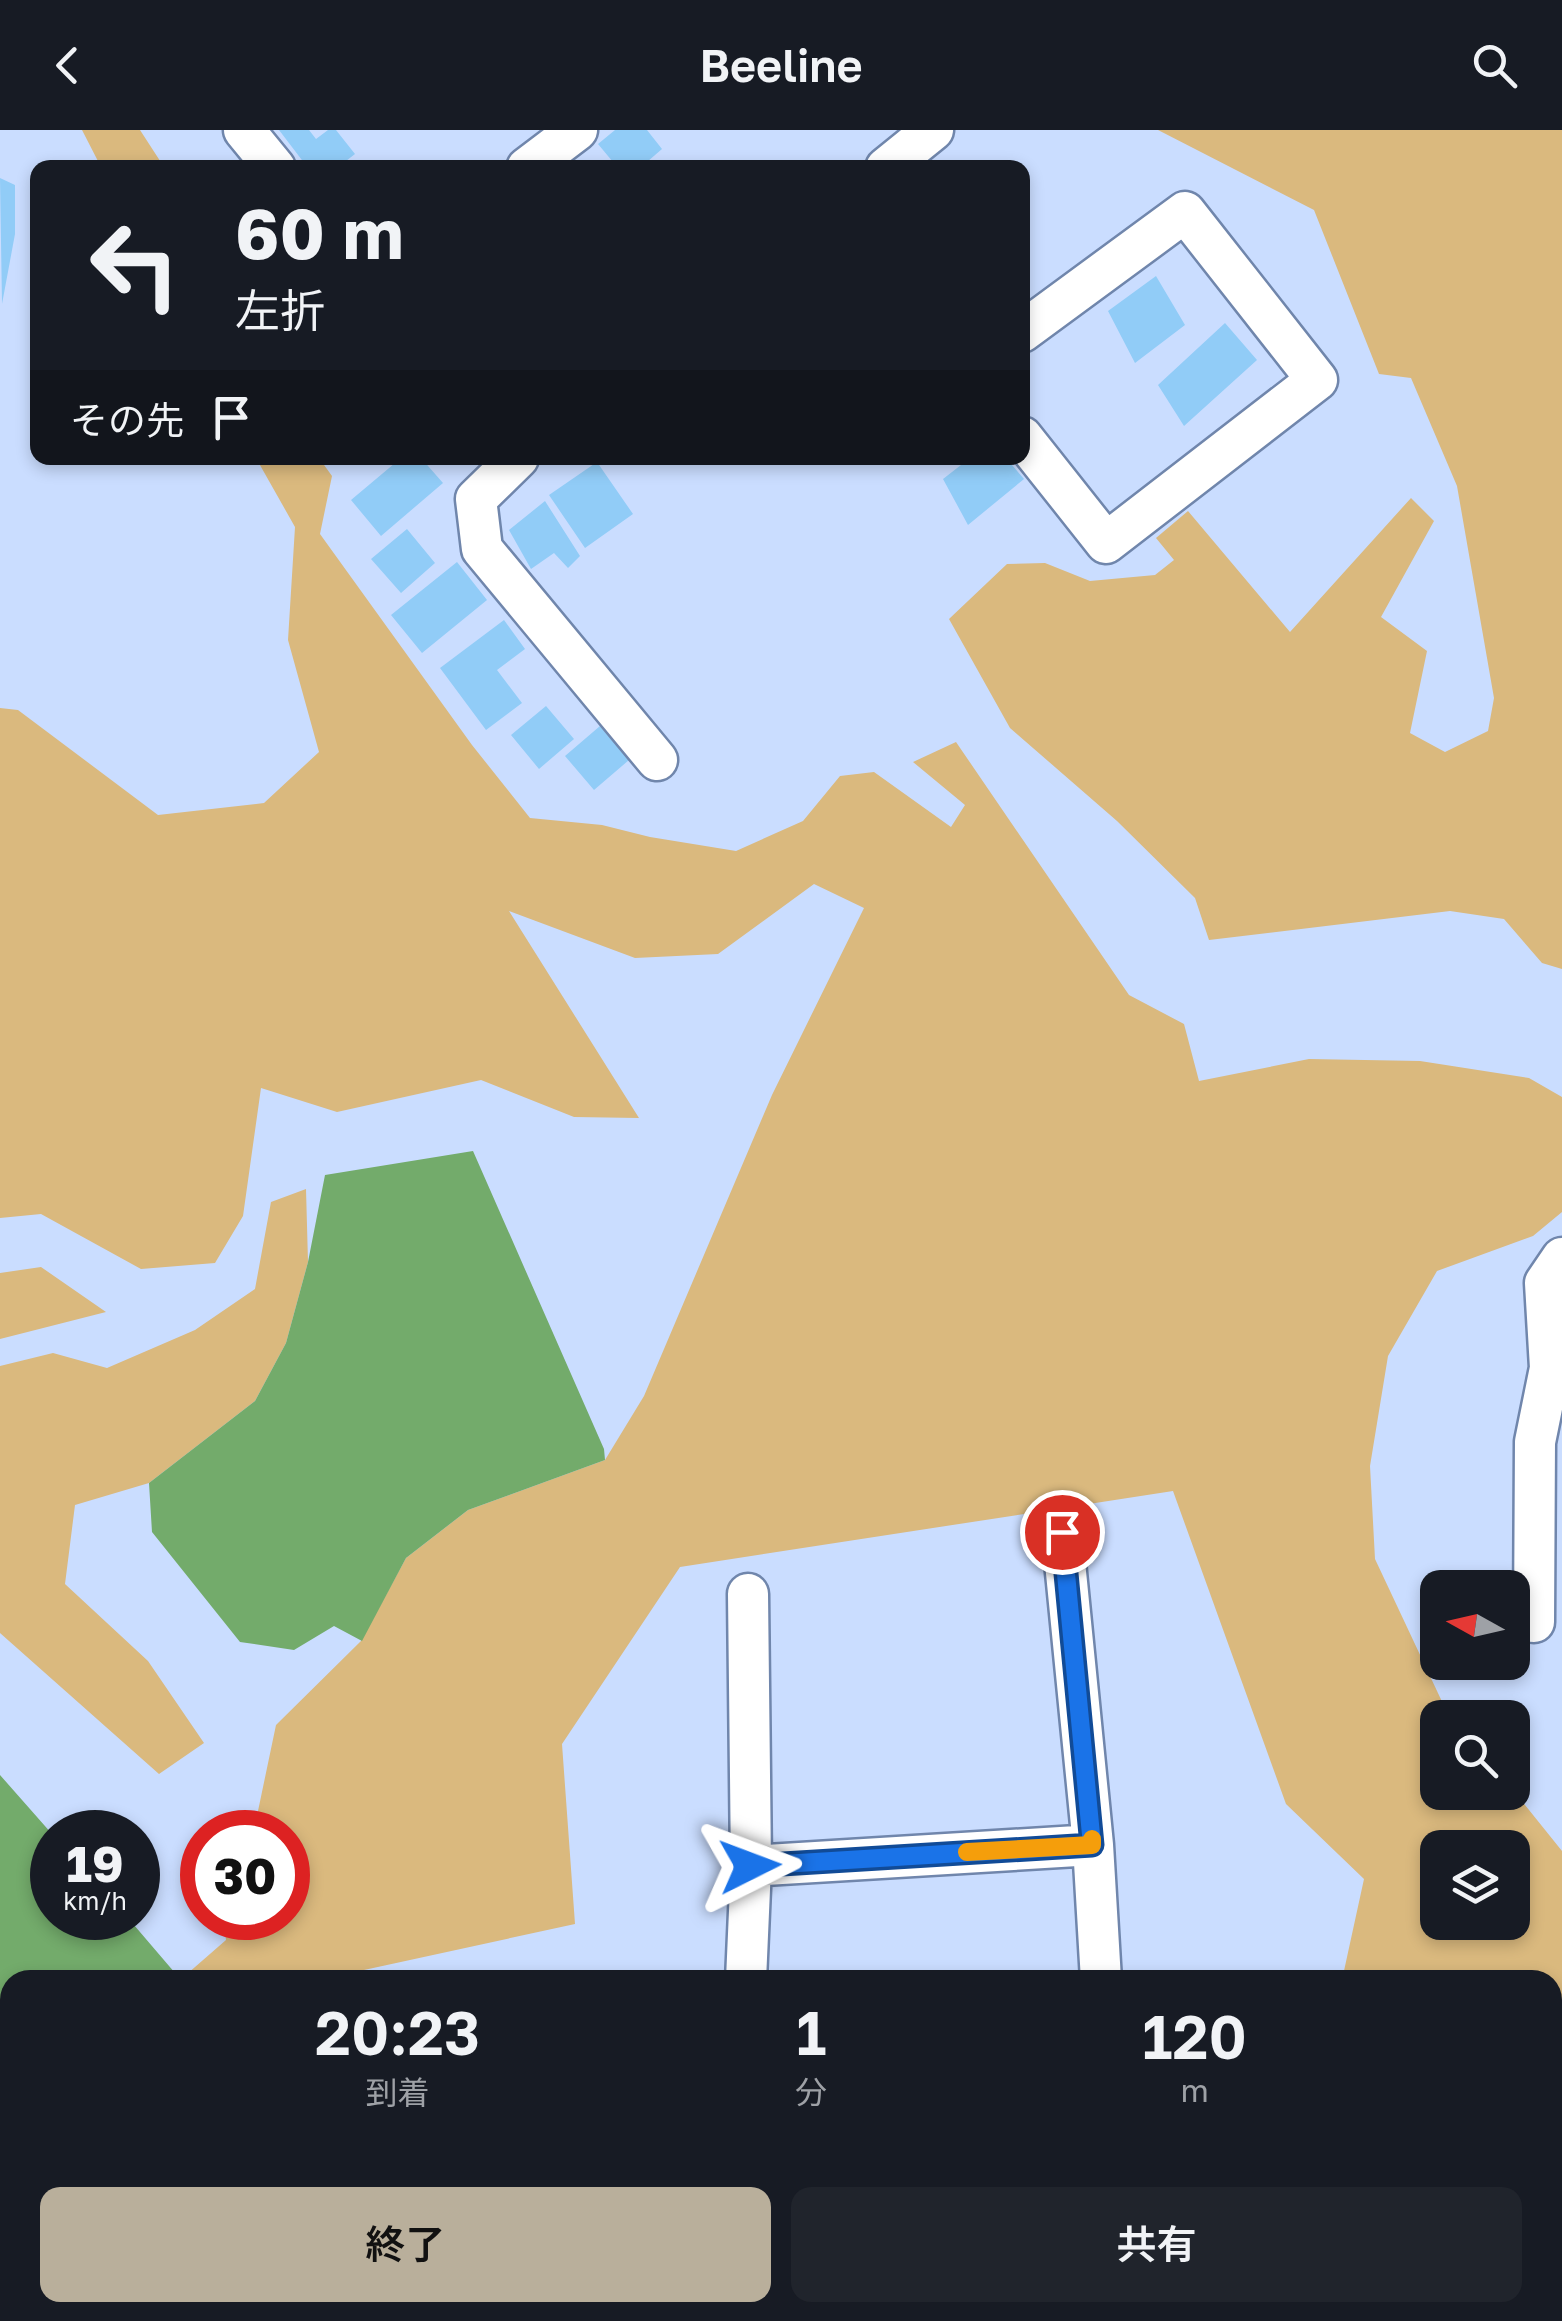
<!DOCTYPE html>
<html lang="ja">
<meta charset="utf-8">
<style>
body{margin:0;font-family:"Golos Text","Noto Sans JP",sans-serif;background:#20242c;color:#f1f3f6;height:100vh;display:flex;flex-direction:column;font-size:38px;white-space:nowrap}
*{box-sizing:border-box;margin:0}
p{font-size:32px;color:#9ea1a6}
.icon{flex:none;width:55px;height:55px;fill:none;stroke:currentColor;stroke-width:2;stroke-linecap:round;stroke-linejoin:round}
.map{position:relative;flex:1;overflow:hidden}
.side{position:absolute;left:0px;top:1840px;width:1562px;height:352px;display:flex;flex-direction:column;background:#171b24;border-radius:30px 30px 0 0;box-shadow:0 5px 15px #0003}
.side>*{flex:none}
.banner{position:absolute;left:30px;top:30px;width:1000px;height:305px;border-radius:20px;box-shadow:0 5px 15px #0003;background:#171b24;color:#f1f3f6;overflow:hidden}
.needle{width:65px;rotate:278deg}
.controls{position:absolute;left:1420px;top:1440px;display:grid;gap:20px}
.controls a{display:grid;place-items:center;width:110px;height:110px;border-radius:20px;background:#171b24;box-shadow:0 5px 15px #0003;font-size:50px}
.speed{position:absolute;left:30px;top:1680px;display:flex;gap:20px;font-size:50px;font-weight:700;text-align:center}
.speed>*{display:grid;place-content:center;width:130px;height:130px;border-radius:50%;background:#171b24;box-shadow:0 5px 15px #0003;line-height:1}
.speed small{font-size:25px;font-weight:400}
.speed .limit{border:15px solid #d22;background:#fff;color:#111}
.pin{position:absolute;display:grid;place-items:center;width:85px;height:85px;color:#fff;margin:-42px;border:5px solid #fff;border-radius:50%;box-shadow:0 2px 10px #0007}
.me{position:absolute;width:110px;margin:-55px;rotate:87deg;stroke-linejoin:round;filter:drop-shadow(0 0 8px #0008)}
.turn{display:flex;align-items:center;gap:35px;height:210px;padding:0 40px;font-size:45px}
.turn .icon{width:130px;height:130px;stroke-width:2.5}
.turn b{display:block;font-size:70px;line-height:85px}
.then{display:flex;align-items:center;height:95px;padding:0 40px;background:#0003;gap:20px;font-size:38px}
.eta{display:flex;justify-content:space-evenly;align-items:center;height:170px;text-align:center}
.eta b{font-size:60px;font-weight:600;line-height:70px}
.action{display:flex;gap:20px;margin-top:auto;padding:20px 40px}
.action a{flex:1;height:115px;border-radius:20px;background:#b9af9b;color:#111;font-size:40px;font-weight:600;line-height:115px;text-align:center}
.action a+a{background:#20242c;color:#f1f3f6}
header{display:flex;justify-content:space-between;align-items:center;height:130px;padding:0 40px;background:#171b24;font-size:45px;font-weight:600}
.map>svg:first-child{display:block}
.green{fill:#dab97e;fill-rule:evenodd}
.water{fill:#73ab6b}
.building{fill:#91ccf7}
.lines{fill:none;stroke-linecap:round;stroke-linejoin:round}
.service-casing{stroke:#7086ac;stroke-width:25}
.minor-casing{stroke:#7086ac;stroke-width:45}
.service{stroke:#fff;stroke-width:20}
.minor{stroke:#fff;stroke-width:40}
.route-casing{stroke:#114b97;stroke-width:25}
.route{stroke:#1a73e8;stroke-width:18}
.slow{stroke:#f59e0b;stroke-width:18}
</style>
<header><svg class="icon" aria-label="back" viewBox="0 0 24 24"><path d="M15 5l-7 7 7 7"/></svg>Beeline<svg class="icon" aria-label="search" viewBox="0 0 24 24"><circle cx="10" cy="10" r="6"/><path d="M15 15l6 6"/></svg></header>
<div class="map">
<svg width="1562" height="2191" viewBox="0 0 1562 2191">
<rect width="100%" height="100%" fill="#caddff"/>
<path class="green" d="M82 0H140L164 37H101Z
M1158 0H1562V839L1542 833 1504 789 1450 781 1209 810 1195 768 1117 691 1010 598 949 489 1007 434 1045 433 1090 451 1155 445 1174 430 1156 408 1188 381 1290 502 1411 368 1434 391 1381 487 1427 521 1410 603 1445 622 1488 601 1494 568 1457 356 1411 248 1379 244 1314 80Z
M256 328H319L332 346 320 404 472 615 530 688 602 695 650 707 736 721 803 691 840 646 874 642 951 697 965 675 913 632 956 612 1129 865 1184 894 1199 951 1309 929 1420 931 1529 948 1562 967V1082L1533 1106 1437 1141 1388 1226 1370 1336 1375 1429 1445 1578 1453 1587 1438 1588V1662L1513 1660 1562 1721V2086L1552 2079V1850H1342L1364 1749 1286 1674 1173 1361 680 1437 562 1614 575 1794 364 1840 359 1850H190L187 1844 226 1810 223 1788H288V1702H239L258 1681 276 1595 361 1511 406 1428 468 1380 605 1330 644 1266 772 965 864 778 814 754 718 824 635 828 509 781 639 988 574 987 481 950 337 982 261 958 243 1086 215 1133 141 1139 41 1084 0 1088V578L18 580 158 685 264 673 319 622 288 510 295 397ZM1438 1718H1512V1792H1438Z
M306 1059 308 1132 286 1213 255 1271 149 1353 75 1375 65 1454 148 1531 204 1613 159 1644 0 1503V1236L53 1223 107 1238 195 1200 255 1159 271 1072Z
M41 1137 106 1182 0 1209V1143Z
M10 1977V2149L0 2146V1978Z"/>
<path class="water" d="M473 1021 604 1319 605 1330 468 1380 406 1428 362 1511 334 1496 294 1520 240 1512 152 1402 149 1353 255 1271 286 1213 308 1132 325 1045Z
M0 1645 52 1704V1788H128L181 1850H10V1977L0 1978Z"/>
<path class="building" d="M279 0H309L316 9 328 0H336L355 24 337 38H308Z
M615 0H647L662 19 640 38H618L598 14Z
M0 48 15 55V104L2 174Z
M1156 146 1185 195 1135 233 1108 181Z
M1225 193 1257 230 1184 296 1158 255Z
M401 328H421L443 353 381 406 351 370Z
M970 328H1006L1024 349 968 395 943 349Z
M597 332 633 384 585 418 549 365Z
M545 371 580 426 568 438 554 423 531 439 509 400Z
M407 399 435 433 401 463 371 429Z
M457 432 487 470 422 523 391 485Z
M504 490 525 519 497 540 522 573 486 600 440 538Z
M546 576 574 609 539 639 511 605Z
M600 596 629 630 594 660 565 626Z"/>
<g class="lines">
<g class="service-casing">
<path id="service" d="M672 2182 673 2191
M780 2182V2191
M823 2182V2191
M856 2182 857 2191
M943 2182 944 2191
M998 2182V2191
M1062 2182 1063 2191
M1213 2182V2191
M1265 2182V2191
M1338 2182 1339 2191
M1381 2182 1382 2191
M1438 2182 1439 2191
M1546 2182 1548 2191
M596 2191 599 2182"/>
</g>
<g class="minor-casing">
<path id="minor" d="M244 0 275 38
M527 38 577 0
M886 38 933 0
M1022 202 1185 82 1317 250 1106 413 1022 307
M518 328 476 369 482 419 657 630
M1062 1402 1093 1715 1101 1850
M1534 1492 1535 1312 1550 1238 1545 1153 1562 1128
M751 1736 1093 1715
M746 1850 751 1736 748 1464
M491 2191V2182"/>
</g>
<use href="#service" class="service"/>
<use href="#minor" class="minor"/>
</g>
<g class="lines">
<g class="route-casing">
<path id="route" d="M750 1736 1092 1715 1062 1402"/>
</g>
<use href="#route" class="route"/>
<path class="slow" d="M967 1722 1092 1715V1709"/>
</g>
</svg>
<div class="controls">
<a><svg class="needle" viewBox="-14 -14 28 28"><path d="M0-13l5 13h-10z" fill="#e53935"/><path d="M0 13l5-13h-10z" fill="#9ea1a6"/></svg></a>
<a><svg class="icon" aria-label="search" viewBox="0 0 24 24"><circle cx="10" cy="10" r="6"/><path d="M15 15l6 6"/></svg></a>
<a><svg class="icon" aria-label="layers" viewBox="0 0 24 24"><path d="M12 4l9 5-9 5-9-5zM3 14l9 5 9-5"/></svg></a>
</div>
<div class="speed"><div>19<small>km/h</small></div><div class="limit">30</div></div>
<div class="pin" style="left:1062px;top:1402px;background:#d93025"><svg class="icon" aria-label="arrive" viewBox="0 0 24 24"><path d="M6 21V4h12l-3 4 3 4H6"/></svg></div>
<svg class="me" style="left:750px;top:1736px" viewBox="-20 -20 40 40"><path d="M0-17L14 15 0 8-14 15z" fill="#1a73e8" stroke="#fff" stroke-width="4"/></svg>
<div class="banner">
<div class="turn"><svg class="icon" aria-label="left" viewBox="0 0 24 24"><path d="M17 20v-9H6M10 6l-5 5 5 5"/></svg><div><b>60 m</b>左折</div></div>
<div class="then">その先<svg class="icon" aria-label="arrive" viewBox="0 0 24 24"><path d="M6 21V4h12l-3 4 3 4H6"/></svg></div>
</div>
<section class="side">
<div class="eta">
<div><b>20:23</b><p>到着</p></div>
<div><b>1</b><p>分</p></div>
<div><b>120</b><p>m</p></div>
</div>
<div class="action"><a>終了</a><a>共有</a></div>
</section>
</div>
